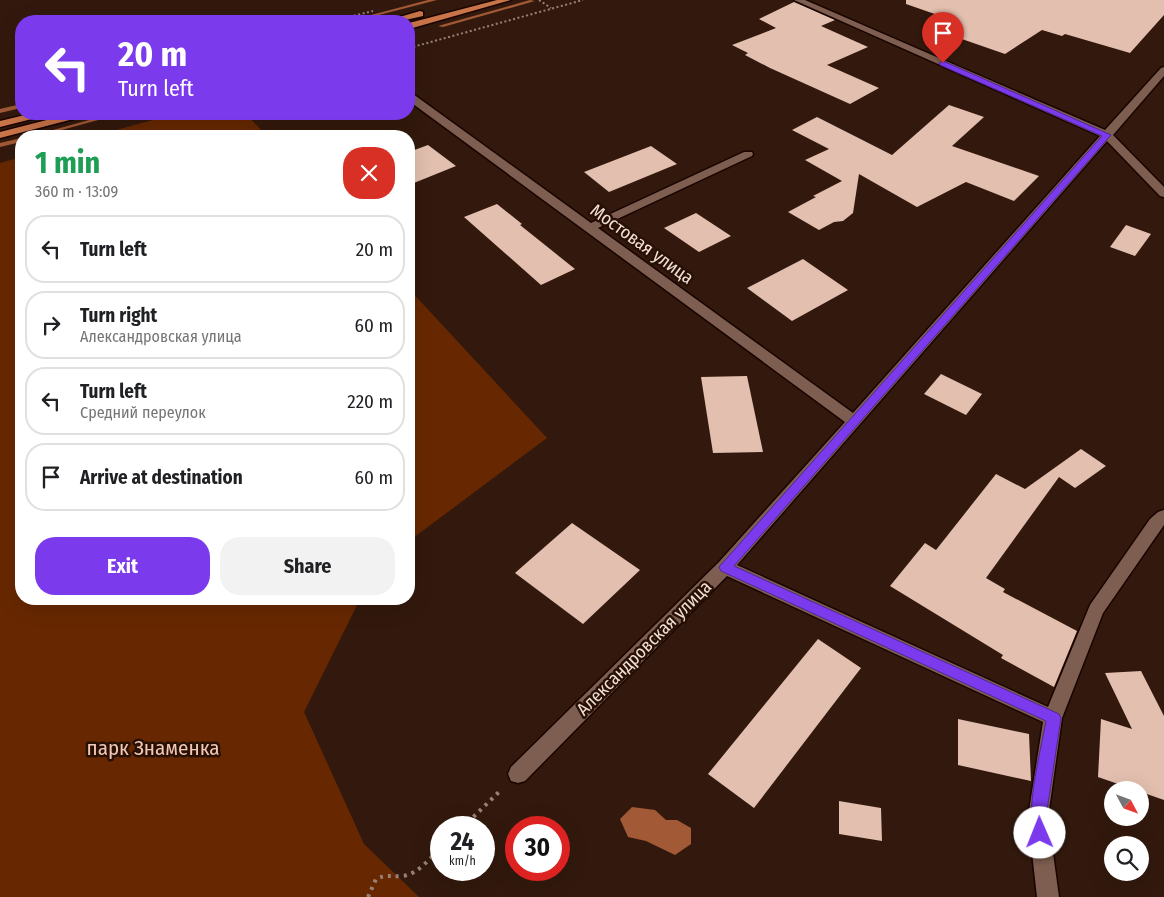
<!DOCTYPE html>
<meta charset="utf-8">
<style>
body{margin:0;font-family:"Fira Sans Condensed",sans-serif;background:#f2f2f2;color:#202124;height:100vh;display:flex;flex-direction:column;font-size:19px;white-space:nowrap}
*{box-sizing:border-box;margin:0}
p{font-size:16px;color:#757577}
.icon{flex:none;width:28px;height:28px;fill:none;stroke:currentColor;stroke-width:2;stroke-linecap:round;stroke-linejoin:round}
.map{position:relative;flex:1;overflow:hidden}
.details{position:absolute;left:15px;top:130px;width:400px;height:475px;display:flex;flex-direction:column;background:#fff;border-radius:20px;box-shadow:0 5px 20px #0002}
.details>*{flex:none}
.top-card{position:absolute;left:15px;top:15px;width:400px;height:105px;border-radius:20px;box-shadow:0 5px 20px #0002;background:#7c3aed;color:#fff;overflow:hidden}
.needle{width:32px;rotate:131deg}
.fabs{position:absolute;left:1104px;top:781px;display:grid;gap:10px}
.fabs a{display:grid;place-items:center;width:45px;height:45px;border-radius:50%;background:#fff;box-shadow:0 5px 20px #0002;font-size:25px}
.speed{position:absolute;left:430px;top:816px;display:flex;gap:10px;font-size:25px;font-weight:700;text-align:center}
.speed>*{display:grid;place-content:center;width:65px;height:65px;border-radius:50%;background:#fff;box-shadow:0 5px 20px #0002;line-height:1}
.speed small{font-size:12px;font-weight:400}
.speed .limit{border:8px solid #d22;background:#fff;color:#111}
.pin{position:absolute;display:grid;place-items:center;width:42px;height:42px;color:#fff;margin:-51px -21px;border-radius:50% 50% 50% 0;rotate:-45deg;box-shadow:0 0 5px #0007}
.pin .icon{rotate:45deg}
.me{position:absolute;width:55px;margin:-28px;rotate:359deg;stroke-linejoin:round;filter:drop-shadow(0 0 4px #0008)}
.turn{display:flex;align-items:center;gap:18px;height:105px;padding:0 20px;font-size:22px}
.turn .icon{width:65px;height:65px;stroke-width:2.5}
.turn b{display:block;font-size:35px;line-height:42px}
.round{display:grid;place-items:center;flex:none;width:52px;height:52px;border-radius:20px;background:#f2f2f2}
.headline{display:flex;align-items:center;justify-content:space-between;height:85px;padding:0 20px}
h1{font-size:30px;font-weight:700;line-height:38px;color:#1e9e55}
.cta{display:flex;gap:10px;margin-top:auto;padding:10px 20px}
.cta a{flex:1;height:58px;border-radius:20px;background:#7c3aed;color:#fff;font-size:20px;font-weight:700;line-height:58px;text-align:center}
.cta a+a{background:#f2f2f2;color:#202124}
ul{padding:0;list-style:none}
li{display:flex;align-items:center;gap:15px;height:68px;margin:0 10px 8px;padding:0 10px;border:2px solid #e0e0e0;border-radius:20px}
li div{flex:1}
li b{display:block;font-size:19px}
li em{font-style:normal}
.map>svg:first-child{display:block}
.green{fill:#672801}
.water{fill:#a15936}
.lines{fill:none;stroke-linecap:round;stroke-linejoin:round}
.stream{fill:#a15936;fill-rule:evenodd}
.building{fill:#e2bfaf}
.minor-casing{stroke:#190400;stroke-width:3}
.major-casing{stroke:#190400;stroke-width:3}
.path-far1{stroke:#988278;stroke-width:2;stroke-dasharray:2 2.5;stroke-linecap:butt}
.path{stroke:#988278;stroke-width:4;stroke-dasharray:3 5;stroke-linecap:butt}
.minor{fill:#7d5e50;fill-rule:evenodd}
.major{fill:#ca7449;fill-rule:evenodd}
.route{fill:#7c3aed;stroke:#51269a}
.labels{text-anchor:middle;stroke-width:5;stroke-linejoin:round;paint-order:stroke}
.street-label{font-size:18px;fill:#f2e0d8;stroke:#291005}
.near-park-label{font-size:21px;fill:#f2c8b5;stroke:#291005}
</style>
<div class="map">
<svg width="1164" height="897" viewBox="0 0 1164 897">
<rect width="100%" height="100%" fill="#33190d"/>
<path class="green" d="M175 114H246L267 136H94Z
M21 157V599H360L304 712 364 844 419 897H0V163Z
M409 289 547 438 409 541Z"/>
<path class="water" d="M632 807 655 810 666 820H677L691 828V844L675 855 646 841 628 837 620 819Z"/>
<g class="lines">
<path class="stream" d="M428 0H437L356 21H348Z
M530 0 535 1 443 27 438 26Z
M409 33 412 34 413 35 409 37Z
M21 104V108L0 113V109Z
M111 114H120L40 136H31Z
M21 138V142L0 147V143Z"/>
</g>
<path class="building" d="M906 0H1164V15L1130 53 1065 34 1062 36 1042 30 1005 54 933 29 952 20 906 4Z
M794 2 835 20 821 26 868 47 827 65 879 88 850 104 770 68 745 55 748 53 732 45 776 28 759 19Z
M949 105 984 117 952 146 1039 176 1014 201 966 182 917 207 859 174 853 213 843 221 834 222 819 230 788 212 816 197 813 196 842 181 805 160 829 149 792 130 817 117 892 155Z
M428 145 456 166 409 185V152Z
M651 146 677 164 609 192 584 172Z
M497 204 522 224 520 225 575 269 541 285 464 217Z
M696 213 731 236 699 252 664 228Z
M1126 225 1151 234 1135 256 1110 247Z
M803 259 848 290 792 321 747 288Z
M941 374 982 394 966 415 924 394Z
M747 376 763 452 713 453 701 377Z
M1081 449 1106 466 1075 488 1059 477 986 578 1005 589 1003 592 1077 631 1054 687 1001 658 1003 655 890 586 925 543 936 550 996 474 1025 489Z
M572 523 640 570 583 624 515 573Z
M818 639 861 668 754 808 708 774Z
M1141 671 1164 716V800L1098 777 1101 719 1132 729 1105 673Z
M958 719 1029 734 1031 781 958 765Z
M839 801 881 808 882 841 839 834Z"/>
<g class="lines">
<g class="minor-casing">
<path id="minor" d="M794 0H805L1105 130 1161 68 1164 67V76L1113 135 1164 187V197L1160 196 1107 141 737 565 1048 707 1090 605 1150 519 1158 512 1164 510V525L1103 613 1062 718 1048 817 1059 897H1037L1028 817 1043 722 727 576 525 781 518 783 511 781 508 774 511 767 719 562 845 422 409 101V93L413 94 591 223 744 152H752L753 154 752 156 598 228 853 413 1100 136Z"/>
</g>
<g class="major-casing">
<path id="major" d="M497 0H511L409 29V23Z
M420 11 423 12V16L401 21H386Z
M29 114H36L37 116 36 118 0 127V121Z
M70 114H86L85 116 0 138V132Z"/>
</g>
<path class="path-far1" d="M539 0 551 8
M332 21 373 11
M409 48 583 0"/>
<path class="path" d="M462 828 501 790
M368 897 376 879C386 874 393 877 403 876 418 874 430 858 441 848"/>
<use href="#minor" class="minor"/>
<use href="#major" class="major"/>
</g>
<path class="route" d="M943 61 1111 135 734 566 1059 714 1061 718 1046 817 1048 833 1046 838 1040 841 1035 838C1024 814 1041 750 1046 721L721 571 719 567 1102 136 940 65 939 63Z"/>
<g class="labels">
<g class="street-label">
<text transform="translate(642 244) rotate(36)" y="6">Мостовая улица</text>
<text transform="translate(644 648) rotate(-45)" y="6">Александровская улица</text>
</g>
<g class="near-park-label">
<text x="153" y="755">парк Знаменка</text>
</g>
</g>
</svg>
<div class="fabs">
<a><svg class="needle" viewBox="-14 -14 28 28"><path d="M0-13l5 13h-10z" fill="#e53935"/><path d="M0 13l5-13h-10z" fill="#757577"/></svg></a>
<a><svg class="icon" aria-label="search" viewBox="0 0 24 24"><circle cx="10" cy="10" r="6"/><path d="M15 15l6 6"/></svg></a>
</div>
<div class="speed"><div>24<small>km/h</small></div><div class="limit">30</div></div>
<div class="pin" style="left:943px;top:63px;background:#d93025"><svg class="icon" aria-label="arrive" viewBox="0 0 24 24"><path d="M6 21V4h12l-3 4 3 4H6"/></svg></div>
<svg class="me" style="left:1040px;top:833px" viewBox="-20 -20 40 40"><circle r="19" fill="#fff"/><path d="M0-13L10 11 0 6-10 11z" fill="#7c3aed"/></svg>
<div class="top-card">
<div class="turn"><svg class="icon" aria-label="left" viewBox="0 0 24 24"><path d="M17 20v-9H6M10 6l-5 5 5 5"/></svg><div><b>20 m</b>Turn left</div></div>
</div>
<section class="details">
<div class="headline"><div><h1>1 min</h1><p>360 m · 13:09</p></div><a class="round" style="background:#d93025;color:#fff"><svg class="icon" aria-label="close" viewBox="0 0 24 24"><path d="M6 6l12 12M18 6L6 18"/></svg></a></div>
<ul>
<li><svg class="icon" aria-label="left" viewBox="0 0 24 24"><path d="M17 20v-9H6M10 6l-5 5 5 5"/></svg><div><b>Turn left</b></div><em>20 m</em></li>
<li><svg class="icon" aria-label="right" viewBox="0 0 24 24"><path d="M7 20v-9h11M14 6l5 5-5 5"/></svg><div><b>Turn right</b><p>Александровская улица</p></div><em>60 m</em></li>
<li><svg class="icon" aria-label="left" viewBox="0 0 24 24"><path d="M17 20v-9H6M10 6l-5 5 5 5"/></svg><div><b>Turn left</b><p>Средний переулок</p></div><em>220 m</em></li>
<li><svg class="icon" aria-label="arrive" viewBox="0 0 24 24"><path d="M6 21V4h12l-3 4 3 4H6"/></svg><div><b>Arrive at destination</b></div><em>60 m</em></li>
</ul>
<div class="cta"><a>Exit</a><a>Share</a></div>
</section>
</div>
